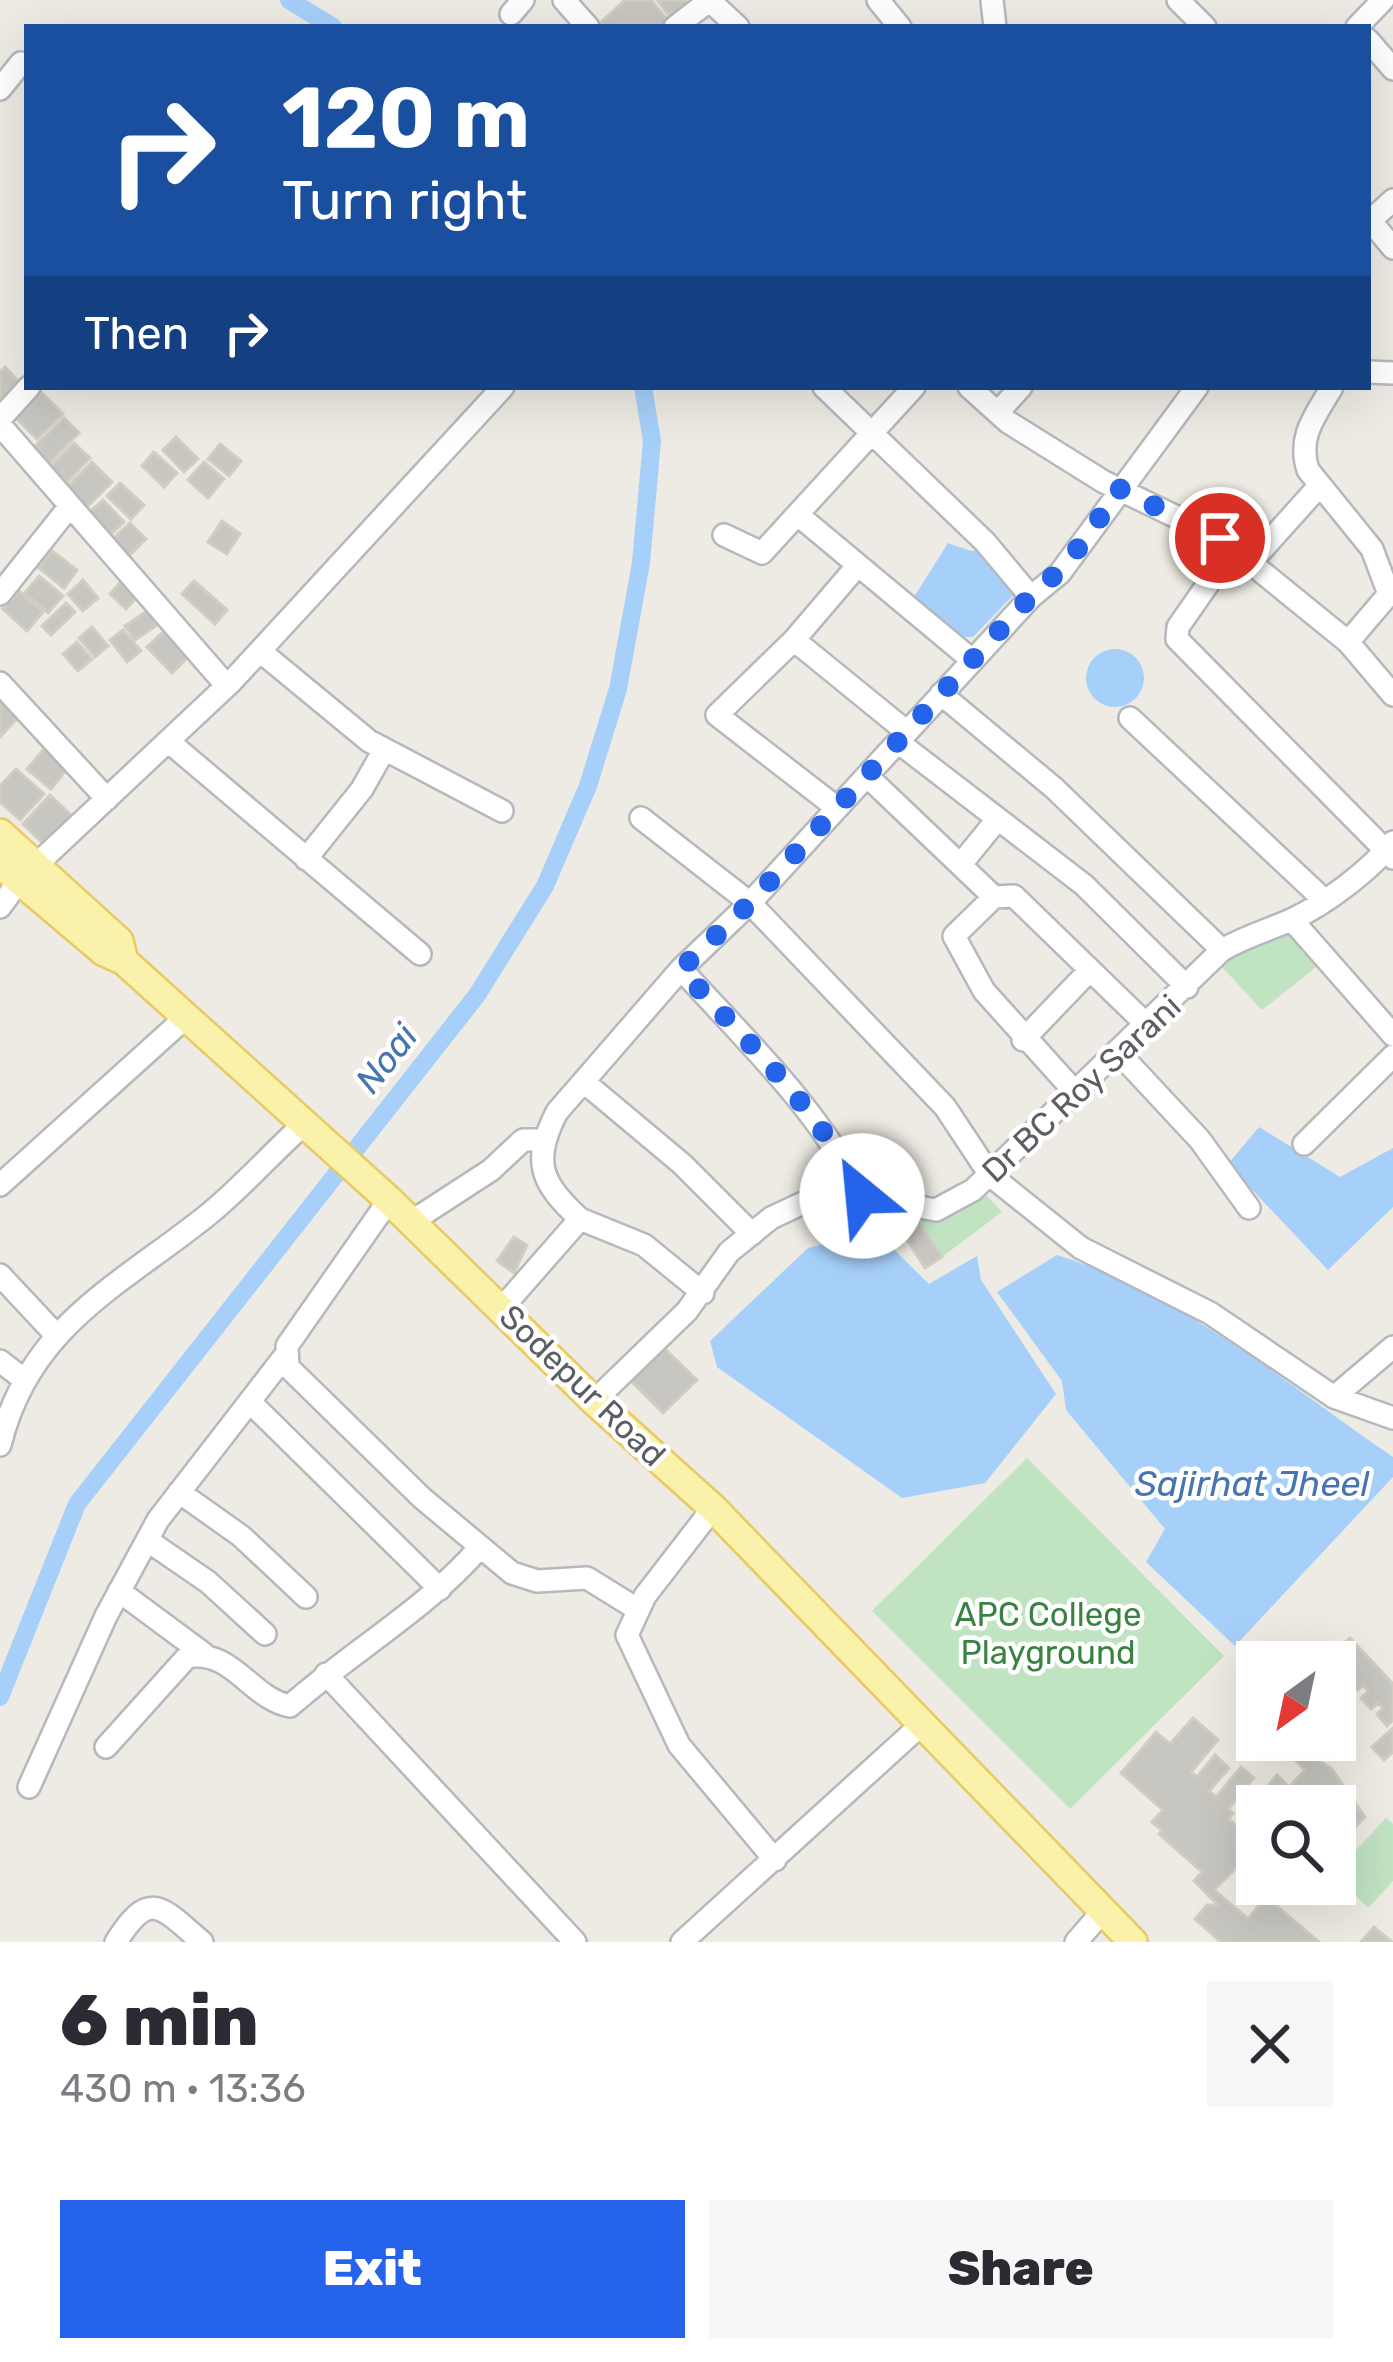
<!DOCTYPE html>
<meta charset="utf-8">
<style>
body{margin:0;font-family:Rubik,sans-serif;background:#f7f7f7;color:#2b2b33;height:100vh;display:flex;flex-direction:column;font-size:45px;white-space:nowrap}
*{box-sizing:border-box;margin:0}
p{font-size:39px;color:#7c7c81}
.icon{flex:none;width:66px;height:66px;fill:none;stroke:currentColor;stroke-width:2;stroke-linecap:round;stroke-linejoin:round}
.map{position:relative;height:1942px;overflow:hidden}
.sheet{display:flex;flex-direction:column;background:#fff;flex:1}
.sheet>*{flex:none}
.hud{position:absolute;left:24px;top:24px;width:1347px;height:366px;border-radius:0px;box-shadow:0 12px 48px #0002;background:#1a4fa0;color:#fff;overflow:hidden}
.needle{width:78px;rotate:213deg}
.tools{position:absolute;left:1236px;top:1641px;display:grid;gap:24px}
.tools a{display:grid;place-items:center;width:120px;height:120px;border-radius:0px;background:#fff;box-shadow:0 12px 48px #0002;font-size:60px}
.pin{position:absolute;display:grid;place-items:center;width:102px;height:102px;color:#fff;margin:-51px;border:6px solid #fff;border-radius:50%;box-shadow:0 3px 12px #0007}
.me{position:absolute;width:132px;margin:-66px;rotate:332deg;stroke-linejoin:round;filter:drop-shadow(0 0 9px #0008)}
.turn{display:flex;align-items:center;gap:42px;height:252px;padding:0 60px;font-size:54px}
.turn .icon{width:156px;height:156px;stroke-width:2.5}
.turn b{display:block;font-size:84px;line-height:102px}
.then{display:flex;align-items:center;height:114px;padding:0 60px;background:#0003;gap:24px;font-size:45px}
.round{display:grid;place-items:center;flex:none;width:126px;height:126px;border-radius:0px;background:#f7f7f7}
.overview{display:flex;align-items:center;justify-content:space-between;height:204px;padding:0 60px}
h1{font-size:72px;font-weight:800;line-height:90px}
.primary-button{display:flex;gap:24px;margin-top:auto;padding:24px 60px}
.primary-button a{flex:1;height:138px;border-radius:0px;background:#2563eb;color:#fff;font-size:48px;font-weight:800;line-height:138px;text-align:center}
.primary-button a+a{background:#f7f7f7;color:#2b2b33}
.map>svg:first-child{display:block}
.green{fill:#c0e3c2}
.water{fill:#a6d0f9}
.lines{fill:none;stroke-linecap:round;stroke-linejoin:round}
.canal{stroke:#a6d0f9;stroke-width:18}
.building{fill:#c8c6c0;stroke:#d1cdc1;stroke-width:3}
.minor-casing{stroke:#b5b8bc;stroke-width:26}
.major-casing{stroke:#e8ca60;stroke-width:32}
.minor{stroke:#fff;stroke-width:21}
.major{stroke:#faf2aa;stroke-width:27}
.route{stroke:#2563eb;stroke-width:21;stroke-dasharray:0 37.8}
.labels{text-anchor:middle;stroke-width:9;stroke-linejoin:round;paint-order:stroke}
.street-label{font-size:33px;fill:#5b5e62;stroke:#fff}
.park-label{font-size:33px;fill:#3a8242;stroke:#fff}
.water-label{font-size:36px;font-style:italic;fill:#4775b2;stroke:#fff}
</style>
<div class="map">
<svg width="1393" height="1942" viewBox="0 0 1393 1942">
<rect width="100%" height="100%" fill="#edebe3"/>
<path class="green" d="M1285 928 1320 964 1262 1010 1222 967 1233 955Z
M979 1188 1002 1212 942 1257 917 1220Z
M1027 1458 1224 1656 1070 1809 872 1611Z
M1386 1818 1393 1824V1881L1368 1908 1335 1873Z"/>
<path class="water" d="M948 543 971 551 990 548 1022 586 973 637H951L914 597Z
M1086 678a29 29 0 1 1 58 0a29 29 0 1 1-58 0Z
M1259 1127 1340 1177 1393 1148V1207L1328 1270 1228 1164Z
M875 1231 929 1284 977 1256 981 1280 1056 1394 985 1483 902 1498 717 1367 710 1341 808 1248Z
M1057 1255C1180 1293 1288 1385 1393 1457V1477L1235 1646 1146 1562 1165 1529 1066 1410 1062 1381 997 1292Z"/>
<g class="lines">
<path class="canal" d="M289 0 333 27
M0 1697 77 1504 477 995 545 886 588 786 618 689 641 563 652 441 643 387"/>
</g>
<path class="building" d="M625 0H651L673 27H596Z
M657 0H685L691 7 673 21Z
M5 367 20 383 0 402V372Z
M40 391 63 414 37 439 14 416Z
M64 418 79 433 49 463 34 447Z
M176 437 198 459 184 472 163 450Z
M74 443 90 458 67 482 50 467Z
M220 444 241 461 229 476 208 459Z
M154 452 177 473 164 487 142 466Z
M92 462 112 482 85 509 65 489Z
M204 462 224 479 208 498 188 480Z
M120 483 144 505 131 519 107 496Z
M103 500 124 522 108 537 87 514Z
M222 521 240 534 227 554 208 542Z
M130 523 146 539 127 558 110 541Z
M52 551 77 570 64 588 39 568Z
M127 575 143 590 126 609 110 594Z
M39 576 63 596 48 613 25 593Z
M83 580 98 598 83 611 68 594Z
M194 581 227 610 215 624 182 594Z
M19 591 43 612 27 631 3 609Z
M66 603 75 612 51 635 42 626Z
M147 611 157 625 135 640 125 626Z
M92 627 108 646 95 657 79 638Z
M166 629 191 654 172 673 147 647Z
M123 630 141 651 127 662 110 640Z
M77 642 92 659 78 671 63 654Z
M0 698 19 716 0 737Z
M45 748 68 768 51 789 27 769Z
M16 769 44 794 20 820 0 802V786Z
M50 795 73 817 46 846 23 824Z
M917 1220 942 1257 925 1268 901 1230Z
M514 1237 527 1245 514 1273 497 1261Z
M663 1347 697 1380 663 1413 630 1380Z
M1350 1638 1393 1684V1720L1387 1726 1377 1714 1383 1708 1378 1703 1371 1709 1361 1698 1369 1691 1363 1685 1358 1690 1344 1674 1335 1682V1662H1323Z
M1193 1718 1218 1740 1191 1772 1197 1777 1215 1755 1229 1768 1209 1791 1216 1797 1241 1767 1254 1778 1228 1809 1233 1813 1229 1819 1242 1831 1251 1820 1257 1825V1878L1253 1883 1236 1868 1214 1890 1248 1919 1266 1897 1319 1942H1221L1195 1919 1207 1905H1218L1194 1881 1202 1872 1159 1834 1162 1830 1152 1822 1163 1810 1121 1773 1156 1732 1170 1744Z
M1393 1728V1752L1384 1760 1372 1747Z
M1304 1751 1332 1769 1365 1817 1343 1840 1335 1832V1806H1282L1267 1787 1277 1775 1289 1787 1305 1770 1295 1760Z
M1374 1927 1392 1942H1361Z"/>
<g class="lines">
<g class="minor-casing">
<path id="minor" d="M564 0 588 27
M709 0 738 27
M878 0 900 27
M992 0 995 27
M1178 0 1205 27
M511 14 523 0
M675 27 709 1
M1357 27 1383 0
M1368 40 1393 69
M0 89 21 63
M1368 218 1393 248
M1370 221 1393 200
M1368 372 1393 373
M824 387 985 542 1031 597
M969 387 1008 422 1104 482 1220 538 1348 642 1393 695
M1332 387C1316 415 1297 436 1308 470L1372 549 1389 594 1348 642
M998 412 1021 387
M0 419 29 387
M0 425 227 686
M798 515 972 660
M724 535 762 553 914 387
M1233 548 1178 627 1177 639 1393 858
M1251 562 1320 485
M0 594 70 506
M794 640 907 732
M260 651 369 741 502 811
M0 683 107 799
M941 694 1054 788 1222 950
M1130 718 1323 899
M168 741 420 954
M898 742 1084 885 1187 987
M867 776 994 897
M837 808 717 715 794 640 858 565
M641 818 750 903 945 1107 990 1175 1081 1248 1210 1313 1334 1397 1393 1418
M306 859 362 789 384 750
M961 864 996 821
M0 907 19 881 232 681 503 387
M1292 920 1393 1035
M681 969 750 903 1031 597 1060 573 1197 387
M1023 1040 1090 970
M1119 1053 1200 1140 1249 1208
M584 1082 682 1164 752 1234
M1075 1092 984 991 954 936 994 897 1014 896 1147 1025
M1304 1144 1393 1056
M0 1185 184 1019
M389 1200 287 1346 288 1367 422 1498 512 1573 537 1581 587 1578 637 1609
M580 1219C541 1183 531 1162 557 1112L681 969C747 1042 817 1107 862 1196
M411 1222 491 1170 523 1140H542
M0 1275 57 1336
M502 1308 580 1219 644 1245 703 1293
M0 1361 22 1378
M1334 1397 1393 1347
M594 1401 687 1311 729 1252 771 1218 803 1203 851 1195 936 1210 973 1190 1222 950C1246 936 1269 930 1293 919 1327 903 1369 871 1393 842
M250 1402 440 1589
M0 1445C29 1325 121 1285 209 1214 242 1187 271 1154 303 1125
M179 1492 241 1536 306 1597
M713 1508 645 1596 627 1635 679 1745 775 1860
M147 1540 208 1582 265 1634
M119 1591 204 1654
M326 1674 575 1942
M106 1747 187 1657C232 1648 251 1699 290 1706 352 1651 427 1609 480 1547
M29 1787 106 1616 158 1520 284 1357
M116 1942C150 1888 161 1907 202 1942
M682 1942 922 1724
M1076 1942 1103 1911"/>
</g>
<g class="major-casing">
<path id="major" d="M0 833 119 941 124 961
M0 864 104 952 124 961 389 1200 594 1401 713 1508 1133 1942"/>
</g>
<use href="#minor" class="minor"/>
<use href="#major" class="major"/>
</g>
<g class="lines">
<path class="route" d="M862 1196C817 1107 747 1042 681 969L750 903 1030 597C1069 565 1093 531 1118 488L1220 538"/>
</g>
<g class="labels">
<g class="street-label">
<text transform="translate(1081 1088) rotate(-43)" y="12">Dr BC Roy Sarani</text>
<text transform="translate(583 1385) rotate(44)" y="12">Sodepur Road</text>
</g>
<g class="park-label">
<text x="1048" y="1626">APC College<tspan x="1048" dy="38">Playground</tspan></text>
</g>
<g class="water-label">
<text transform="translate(386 1058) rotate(-52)" y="13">Noai</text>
<text x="1252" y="1496">Sajirhat Jheel</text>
</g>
</g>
</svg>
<div class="tools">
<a><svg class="needle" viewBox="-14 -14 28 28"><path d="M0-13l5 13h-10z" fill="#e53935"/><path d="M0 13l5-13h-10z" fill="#7c7c81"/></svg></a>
<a><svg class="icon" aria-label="search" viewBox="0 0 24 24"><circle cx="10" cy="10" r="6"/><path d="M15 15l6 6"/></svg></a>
</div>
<div class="pin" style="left:1220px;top:538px;background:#d93025"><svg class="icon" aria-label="arrive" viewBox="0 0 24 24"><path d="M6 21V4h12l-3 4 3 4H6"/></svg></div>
<svg class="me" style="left:862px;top:1196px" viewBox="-20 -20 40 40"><circle r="19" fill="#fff"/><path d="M0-13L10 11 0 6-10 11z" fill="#2563eb"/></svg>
<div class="hud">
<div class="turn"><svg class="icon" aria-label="right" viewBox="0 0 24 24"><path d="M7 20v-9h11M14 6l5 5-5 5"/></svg><div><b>120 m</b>Turn right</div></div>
<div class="then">Then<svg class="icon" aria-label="right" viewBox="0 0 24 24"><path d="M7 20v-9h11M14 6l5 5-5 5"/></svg></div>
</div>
</div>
<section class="sheet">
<div class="overview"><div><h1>6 min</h1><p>430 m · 13:36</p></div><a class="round"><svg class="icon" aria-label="close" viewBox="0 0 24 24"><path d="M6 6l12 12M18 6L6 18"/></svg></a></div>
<div class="primary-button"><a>Exit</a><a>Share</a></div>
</section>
